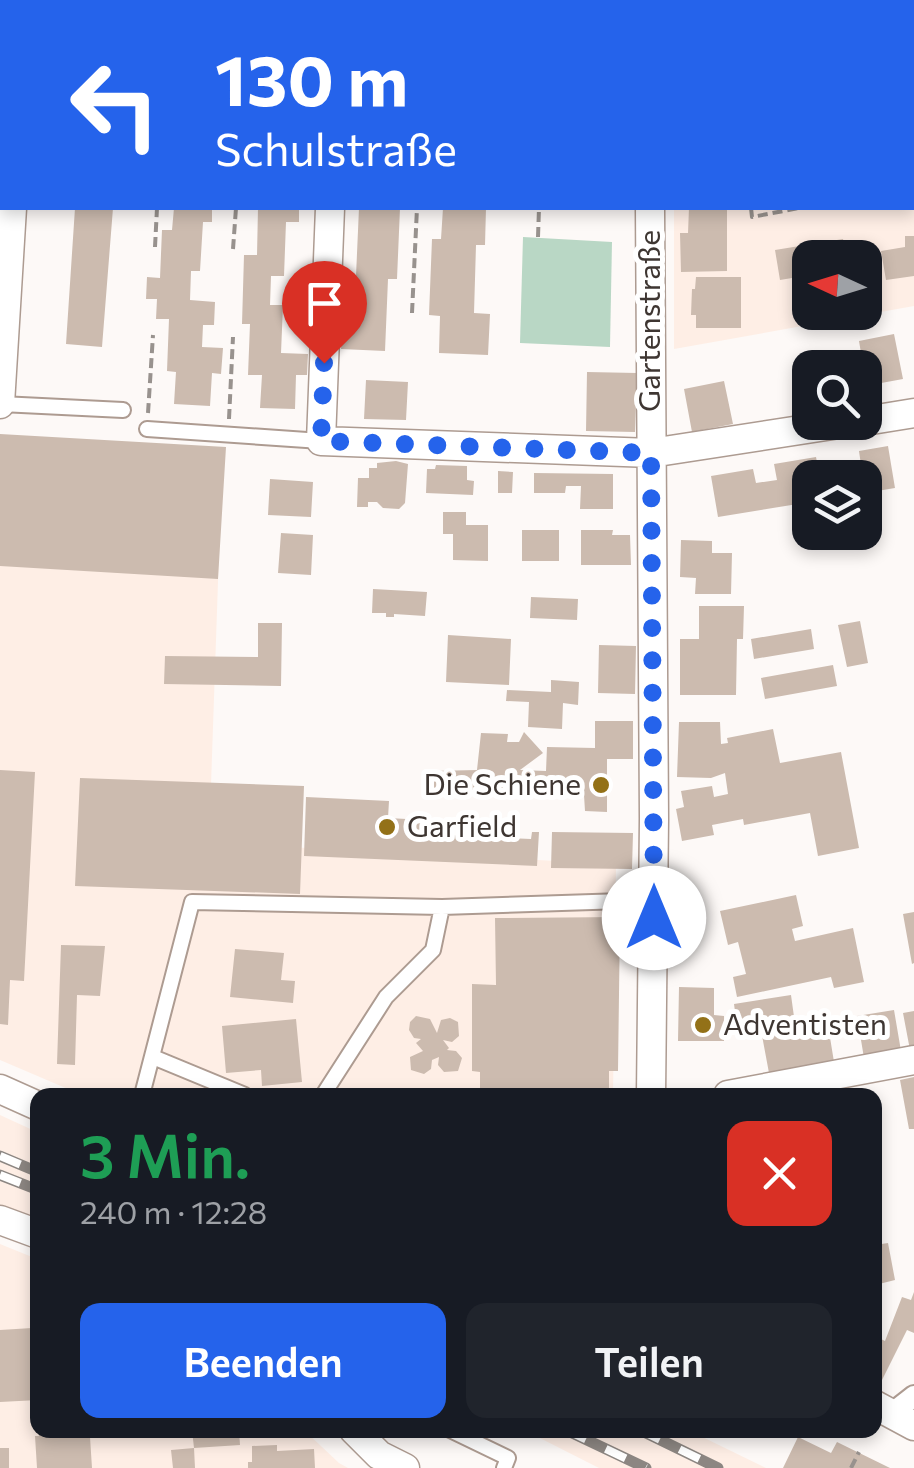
<!DOCTYPE html>
<html lang="de">
<meta charset="utf-8">
<style>
body{margin:0;font-family:Commissioner,sans-serif;background:#20242c;color:#f1f3f6;height:100vh;display:flex;flex-direction:column;font-size:38px;white-space:nowrap}
*{box-sizing:border-box;margin:0}
p{font-size:32px;color:#9ea1a6}
.icon{flex:none;width:55px;height:55px;fill:none;stroke:currentColor;stroke-width:2;stroke-linecap:round;stroke-linejoin:round}
.map{position:relative;flex:1;overflow:hidden}
.sheet{position:absolute;left:30px;top:1088px;width:852px;height:350px;display:flex;flex-direction:column;background:#171b24;border-radius:20px;box-shadow:0 5px 15px #0003}
.sheet>*{flex:none}
.top-card{position:absolute;left:0px;top:0px;width:915px;height:210px;box-shadow:0 5px 15px #0003;background:#2563eb;color:#fff;overflow:hidden}
.needle{width:65px;rotate:274deg}
.tools{position:absolute;left:792px;top:240px;display:grid;gap:20px}
.tools a{display:grid;place-items:center;width:90px;height:90px;border-radius:20px;background:#171b24;box-shadow:0 5px 15px #0003;font-size:50px}
.pin{position:absolute;display:grid;place-items:center;width:85px;height:85px;color:#fff;margin:-102px -42px;border-radius:50% 50% 50% 0;rotate:-45deg;box-shadow:0 0 10px #0007}
.pin .icon{rotate:45deg}
.me{position:absolute;width:110px;margin:-55px;rotate:0deg;stroke-linejoin:round;filter:drop-shadow(0 0 8px #0008)}
.turn{display:flex;align-items:center;gap:35px;height:210px;padding:0 50px;font-size:45px}
.turn .icon{width:130px;height:130px;stroke-width:2.5}
.turn b{display:block;font-size:70px;line-height:85px}
.round{display:grid;place-items:center;flex:none;width:105px;height:105px;border-radius:20px;background:#20242c}
.summary{display:flex;align-items:center;justify-content:space-between;height:170px;padding:0 50px}
h1{font-size:60px;font-weight:600;line-height:75px;color:#1e9e55}
.button{display:flex;gap:20px;margin-top:auto;padding:20px 50px}
.button a{flex:1;height:115px;border-radius:20px;background:#2563eb;color:#fff;font-size:40px;font-weight:600;line-height:115px;text-align:center}
.button a+a{background:#20242c;color:#f1f3f6}
.map>svg:first-child{display:block}
.built{fill:#feeee5;fill-rule:evenodd}
.green{fill:#b9d7c5}
.building{fill:#ccbbaf}
.lines{fill:none;stroke-linecap:round;stroke-linejoin:round}
.service-casing{stroke:#ad9b91;stroke-width:18}
.pedestrian-casing{stroke:#ad9b91;stroke-width:24}
.minor-casing{stroke:#ad9b91;stroke-width:31}
.path{stroke:#98928e;stroke-width:4;stroke-dasharray:10 5;stroke-linecap:butt}
.service{stroke:#fff;stroke-width:14}
.pedestrian{stroke:#fff;stroke-width:20}
.minor{stroke:#fff;stroke-width:28}
.rail-casing{stroke:#8c8682;stroke-width:11}
.rail{stroke:#fff;stroke-width:8;stroke-dasharray:22;stroke-linecap:butt}
.route{stroke:#2563eb;stroke-width:18;stroke-dasharray:0 32.4}
.poi-dot{fill:#937118;stroke:#fff;stroke-width:4}
.labels{text-anchor:middle;stroke-width:10;stroke-linejoin:round;paint-order:stroke}
.street-label{font-size:30px;fill:#3e3632;stroke:#fff}
.poi-label{font-size:30px;fill:#3e3632;stroke:#fff;text-anchor:start}
</style>
<div class="map">
<svg width="914" height="1468" viewBox="0 0 914 1468">
<rect width="100%" height="100%" fill="#fdf9f7"/>
<path class="built" d="M874 0H914V306L674 349V208H912V2H859ZM810 258H865V312H810Z
M0 483 221 495 209 843 616 864 613 1095H82L0 1060Z
M0 1115 37 1132V1219L0 1206Z
M0 1244 37 1259 38 1430H304L339 1463 348 1468H0Z
M524 1430H688L766 1468H599Z"/>
<path class="green" d="M523 237 612 242 610 347 520 343Z"/>
<path class="building" d="M75 208H113L102 347 66 344Z
M174 208H212V222H203L200 271H191L190 300 215 302 214 325H203L202 347 223 348 221 374 212 373 210 406 174 404 176 372 167 371 169 319H156L157 299H146L147 277 160 278 162 230H172Z
M258 208H299V222H286L284 276H271L270 305H283L281 353 308 354 307 375H296L295 409 260 408 262 375H248L250 324H242L244 255H257Z
M359 208H400L397 279H388L385 351 341 349 344 275 356 276Z
M443 208H486L485 245H476L474 313 490 314 488 355 439 353 440 316 429 315 432 239H441Z
M689 208H727V271L681 272 680 233H688Z
M905 236H914V276L886 280 881 251 905 247Z
M843 239 847 258H810V275L780 280 775 250Z
M696 277H741V328H696V315H691L692 289H695Z
M894 334 903 379 865 386V368H843L842 362 862 359 859 341Z
M587 372 637 373 635 432 586 431Z
M810 378V413L806 414 800 380Z
M366 380 408 382 406 420 364 419Z
M724 381 733 424 692 432 684 389Z
M0 434 226 447 218 579 0 566Z
M888 446 895 488 865 493 859 451Z
M816 457 820 478H810V502L718 517 711 476 753 469 756 483 777 480 774 464Z
M396 461 408 464 405 503 399 509 383 508 377 502H368V507H357L358 478H369V468H377V463Z
M436 465 467 466V480L474 481 473 495 426 493 427 469H435Z
M498 471 513 472 512 493H498Z
M534 473 613 474V509H580L581 486H566L565 493H534Z
M270 479 313 482 311 517 268 515Z
M443 512H466V525H488V561L453 560V534H443Z
M522 530H559V561H522Z
M581 530H613L612 535H630L631 565H581Z
M281 533 313 535 311 575 278 573Z
M681 540 712 541V553H732L731 594H695L696 578 680 577Z
M373 589 427 592 425 616 394 614V617H386V613H372Z
M531 597 578 599 577 620 530 618Z
M699 606H744L743 639H737L736 695H680V639H699Z
M860 621 868 663 847 667 838 625Z
M258 623H282L281 686 164 684 165 656 258 657Z
M811 629 814 649 754 659 751 639Z
M448 635 511 639 509 685 446 682Z
M599 645 636 646 635 694 598 693Z
M833 665 837 686 765 699 761 678Z
M551 680 579 682 578 705 563 703 562 729 528 727 529 702 506 701 507 690 551 692Z
M595 721H633V759H607V812L585 811 584 795 429 788 431 771 477 770 481 733 508 734 507 742H519L524 732 543 753 520 770 546 771 547 747 595 748Z
M679 722H720L721 744 728 743 727 738 773 729 780 763 841 752 859 848 818 856 810 813 744 825 743 819 712 825 714 835 682 841 676 809 684 807 681 791 712 786 714 797 728 794 725 773 711 778 677 777Z
M0 770 35 772 24 981 10 980 8 1025 0 1024Z
M80 778 304 786 300 894 75 886Z
M306 797 389 801 388 818 425 820 424 834 531 839 532 832H539L537 866 304 856Z
M552 832 633 833 632 869 551 868Z
M796 895 803 926 792 929 795 941 853 928 864 982 834 988 831 977 737 997 733 977 746 974 738 942 728 945 720 911Z
M914 912V963L912 964 903 914Z
M620 917 618 1071H609V1095H480V1072L472 1071V984L496 985 495 918Z
M61 945 105 946 100 996 77 995 75 1065 57 1064Z
M235 949 284 953 281 980 295 981 293 1003 230 997Z
M679 987 714 988V1015L724 1016V1041H678Z
M791 995 795 1024 827 1019 834 1062 769 1073 761 1030 738 1033 734 1004Z
M894 1010 901 1051 864 1058 857 1016Z
M914 1011V1050H910L903 1013Z
M416 1016 430 1019 437 1033 441 1020 450 1018 458 1022 459 1036 452 1042 443 1040 449 1048 447 1050 456 1051 462 1058 458 1071 444 1072 438 1065 439 1057 432 1060 431 1069 424 1074 411 1070 410 1057 423 1051 416 1043 421 1039 414 1038 409 1030 410 1022Z
M296 1019 302 1082 262 1086 261 1070 226 1073 222 1026Z
M914 1077V1129H909L900 1080Z
M888 1243 895 1280 875 1285V1245Z
M914 1292V1333L907 1330 882 1380 875 1376V1336L885 1341 902 1297 911 1300Z
M38 1309V1400L0 1402V1330L32 1328 30 1310Z
M38 1430H130L131 1438 90 1437 92 1468H37L35 1436H39Z
M192 1430H239L240 1445 194 1448Z
M798 1437 831 1453 837 1442 890 1468H783Z
M277 1445V1451L314 1449 315 1468H248V1462H252V1446Z
M0 1448H9V1468H0Z
M194 1448 195 1468H173L171 1450Z"/>
<g class="lines">
<g class="service-casing">
<path id="service" d="M217 2V0
M1 404 123 410
M147 429 321 441
M153 1057 245 1095
M142 1095 192 902 442 907 654 900
M323 1095 386 997 433 950 442 907
M450 1430 508 1458 504 1468"/>
</g>
<g class="pedestrian-casing">
<path id="pedestrian" d="M891 1414 914 1396"/>
</g>
<g class="minor-casing">
<path id="minor" d="M23 2V0
M653 2 654 0
M330 208 321 441 651 453 852 422
M650 208 654 819 651 1095
M0 404 12 208
M865 421 914 413
M0 1089 38 1106
M728 1095 914 1060
M0 1220 38 1234
M875 1405 914 1426
M354 1430 379 1455 405 1468"/>
</g>
<path class="path" d="M0 159H2
M912 185H914
M751 208 752 217 799 208
M538 237 539 208
M155 247 157 208
M233 249 236 208
M412 313 417 208
M148 413 153 335
M229 419 233 337
M851 1468 859 1452"/>
<use href="#service" class="service"/>
<use href="#pedestrian" class="pedestrian"/>
<use href="#minor" class="minor"/>
<g class="rail-casing">
<path id="rail" d="M0 1156 38 1172
M0 1175 38 1190
M566 1430 646 1468
M640 1430 718 1468"/>
</g>
<use href="#rail" class="rail"/>
</g>
<g class="lines">
<path class="route" d="M324 363 321 441 651 453 654 918"/>
</g>
<g class="poi-dot">
<circle cx="601" cy="785" r="10"/>
<circle cx="387" cy="827" r="10"/>
<circle cx="703" cy="1025" r="10"/>
</g>
<g class="labels">
<g class="street-label">
<text transform="translate(650 321) rotate(-90)" y="10">Gartenstraße</text>
</g>
<g class="poi-label">
<text x="581" y="795" text-anchor="end">Die Schiene</text>
<text x="407" y="837">Garfield</text>
<text x="723" y="1035">Adventisten</text>
</g>
</g>
</svg>
<div class="tools">
<a><svg class="needle" viewBox="-14 -14 28 28"><path d="M0-13l5 13h-10z" fill="#e53935"/><path d="M0 13l5-13h-10z" fill="#9ea1a6"/></svg></a>
<a><svg class="icon" aria-label="search" viewBox="0 0 24 24"><circle cx="10" cy="10" r="6"/><path d="M15 15l6 6"/></svg></a>
<a><svg class="icon" aria-label="layers" viewBox="0 0 24 24"><path d="M12 4l9 5-9 5-9-5zM3 14l9 5 9-5"/></svg></a>
</div>
<div class="pin" style="left:324px;top:363px;background:#d93025"><svg class="icon" aria-label="arrive" viewBox="0 0 24 24"><path d="M6 21V4h12l-3 4 3 4H6"/></svg></div>
<svg class="me" style="left:654px;top:918px" viewBox="-20 -20 40 40"><circle r="19" fill="#fff"/><path d="M0-13L10 11 0 6-10 11z" fill="#2563eb"/></svg>
<div class="top-card">
<div class="turn"><svg class="icon" aria-label="left" viewBox="0 0 24 24"><path d="M17 20v-9H6M10 6l-5 5 5 5"/></svg><div><b>130 m</b>Schulstraße</div></div>
</div>
<section class="sheet">
<div class="summary"><div><h1>3 Min.</h1><p>240 m · 12:28</p></div><a class="round" style="background:#d93025;color:#fff"><svg class="icon" aria-label="close" viewBox="0 0 24 24"><path d="M6 6l12 12M18 6L6 18"/></svg></a></div>
<div class="button"><a>Beenden</a><a>Teilen</a></div>
</section>
</div>
